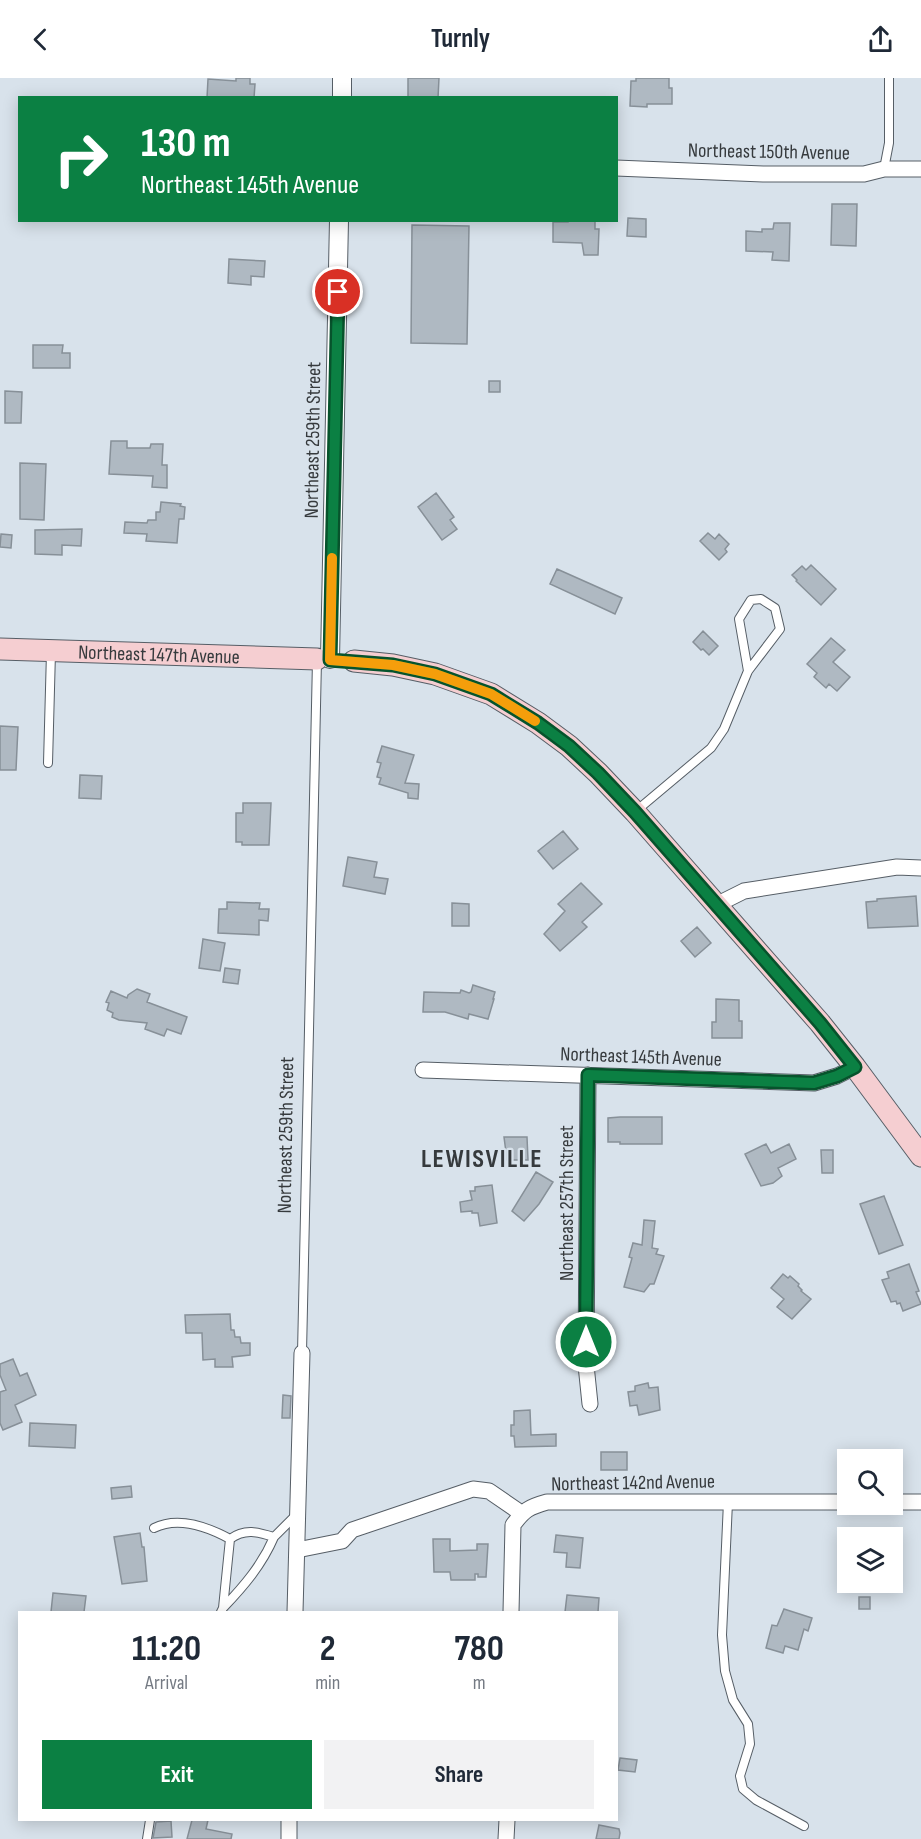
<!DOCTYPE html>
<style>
body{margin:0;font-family:"Sofia Sans Condensed",sans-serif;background:#f2f2f3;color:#1f2937;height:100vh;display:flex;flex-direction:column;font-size:22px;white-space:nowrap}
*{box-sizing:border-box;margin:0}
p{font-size:20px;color:#747a83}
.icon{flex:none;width:33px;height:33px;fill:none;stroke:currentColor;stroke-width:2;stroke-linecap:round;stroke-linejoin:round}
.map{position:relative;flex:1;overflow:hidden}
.panel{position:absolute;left:18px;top:1533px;width:600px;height:210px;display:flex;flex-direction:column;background:#fff;border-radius:0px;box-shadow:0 3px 15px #0003}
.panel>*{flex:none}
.top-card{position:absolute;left:18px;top:18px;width:600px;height:126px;border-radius:0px;box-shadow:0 3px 15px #0003;background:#0b8043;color:#fff;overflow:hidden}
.tools{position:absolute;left:837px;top:1371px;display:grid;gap:12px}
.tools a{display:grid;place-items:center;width:66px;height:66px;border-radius:0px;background:#fff;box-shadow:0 3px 15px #0003;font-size:30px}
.pin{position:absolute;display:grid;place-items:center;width:51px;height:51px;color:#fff;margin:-26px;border:3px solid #fff;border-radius:50%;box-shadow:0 2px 6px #0007}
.me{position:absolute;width:66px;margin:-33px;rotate:0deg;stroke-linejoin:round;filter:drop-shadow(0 0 4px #0008)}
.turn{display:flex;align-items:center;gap:21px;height:126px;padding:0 24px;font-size:27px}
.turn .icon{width:78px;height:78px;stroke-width:2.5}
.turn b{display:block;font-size:42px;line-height:51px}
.eta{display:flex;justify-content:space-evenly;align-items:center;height:102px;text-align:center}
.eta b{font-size:36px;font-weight:700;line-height:42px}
.primary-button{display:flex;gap:12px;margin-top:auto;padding:12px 24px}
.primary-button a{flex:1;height:69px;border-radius:0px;background:#0b8043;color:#fff;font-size:24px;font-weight:700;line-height:69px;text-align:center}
.primary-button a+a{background:#f2f2f3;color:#1f2937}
header{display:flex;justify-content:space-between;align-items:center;height:78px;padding:0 24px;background:#fff;font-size:27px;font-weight:700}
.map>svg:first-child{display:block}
.building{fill:#afb9c2;stroke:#879098;stroke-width:1.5}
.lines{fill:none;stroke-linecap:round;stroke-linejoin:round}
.service-casing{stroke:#565e66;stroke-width:10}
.minor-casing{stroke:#565e66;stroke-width:17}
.tertiary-casing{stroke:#565e66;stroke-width:20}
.secondary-casing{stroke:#565e66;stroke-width:23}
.service{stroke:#fff;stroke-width:8}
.minor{stroke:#fff;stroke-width:15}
.tertiary{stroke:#fff;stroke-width:18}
.secondary{stroke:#f5ced1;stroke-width:21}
.route-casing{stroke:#07532c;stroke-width:15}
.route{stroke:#0b8043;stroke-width:10}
.slow{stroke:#f59e0b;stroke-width:10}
.labels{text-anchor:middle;stroke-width:4.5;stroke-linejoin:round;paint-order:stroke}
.street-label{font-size:20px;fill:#363a3d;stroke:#d8e2eb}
.district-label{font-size:26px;font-weight:bold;letter-spacing:1.5px;fill:#363a3d;stroke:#d8e2eb}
</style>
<header><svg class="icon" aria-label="back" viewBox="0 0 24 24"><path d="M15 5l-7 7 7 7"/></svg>Turnly<svg class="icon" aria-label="share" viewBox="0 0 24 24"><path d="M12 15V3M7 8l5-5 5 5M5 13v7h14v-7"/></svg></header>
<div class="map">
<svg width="921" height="1761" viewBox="0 0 921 1761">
<rect width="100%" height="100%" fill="#d8e2eb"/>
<path class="building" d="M236 0H250V6H255L254 20H207L208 1 236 3Z
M408 0H439L438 20H408Z
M636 0H669V10H672V26H647V29L630 28 631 3H636Z
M832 126H857L856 168 831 167Z
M628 140 646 141V159L627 158Z
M568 142H595V151H599L598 177H584L582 165 553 164V144H568Z
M774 145H790L789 183 772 182 773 174 746 173V153L762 154V151H773Z
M412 147 469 148 467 266 411 265Z
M229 181 265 183 264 199 251 198V207L228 205Z
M33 267H63L62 275H70V290H33Z
M489 303H500V314H489Z
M5 313 22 314 21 345H5Z
M111 363H127V370H150L151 366H163L162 387H167V410L152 409 153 398 109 396Z
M20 385 46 386 44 442 20 441Z
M436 415 454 439 450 442 457 451 442 462 418 429Z
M161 424 181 426 180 428 185 429 184 441H179L177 465 146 463 147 456 124 455 125 444 147 445 148 442H156V434H160Z
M82 451 81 468 62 467V477L35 476V452Z
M708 455 715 461 719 456 729 466 725 471 727 474 719 482 700 463Z
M1 456 12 457 11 470 0 469Z
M811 487 836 511 821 527 796 503 797 502 792 497 802 488 806 492Z
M557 491 622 520 615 536 550 506Z
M703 553 718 568 709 577 703 571 701 572 693 564Z
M831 560 845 572 833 584 850 599 837 613 829 606 826 610 814 599 817 595 807 586Z
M0 648 18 649 16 692H0Z
M382 668 414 677 405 705 419 706 418 721 408 720V715L379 706 381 700 377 699 381 685 377 684Z
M80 697 102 698 101 721 79 720Z
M243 725H271L269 767H242V764H236V735H243Z
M563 753 578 771 553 791 538 773Z
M348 779 377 784 374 799 388 801 385 816 343 808Z
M581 805 602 826 582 844 587 849 560 873 544 856 565 833 558 826Z
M916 818 918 848 868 850 866 824 877 823V821Z
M227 824 260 825 259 831H269L268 843 259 842V857L218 855 219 831H227Z
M452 825 469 826V848H452Z
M697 849 711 865 695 879 681 863Z
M203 861 225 865 220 893 199 890Z
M225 890 240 892 238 906 223 904Z
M473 907 495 914 493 921H494L488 941 469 936 468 941 445 934H423L424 914 460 915 461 912 469 915 471 914Z
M137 911 150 916 147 924 187 939 181 956 167 951 164 958 145 951 147 945 119 942 112 939 113 935 107 932 109 925 106 924 111 913 127 920 128 917Z
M716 921 739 922V943H742V960H712V944H716Z
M620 1039H662V1066H620V1064H608V1040Z
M504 1059H527L528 1082H507Z
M766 1066 771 1075 789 1066 796 1081 778 1090 782 1098 773 1105 761 1108 745 1076Z
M821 1072H833V1095H822Z
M536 1094 553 1104 539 1126 524 1143 512 1133Z
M492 1107 497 1145 480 1148 478 1135H472V1133L461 1134 460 1124 472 1122 470 1113H475V1109Z
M884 1118 903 1167 879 1176 860 1126Z
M644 1142 655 1143 652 1170 658 1171 656 1176 664 1178 654 1206H650L644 1214 624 1209 632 1180 629 1179 633 1165 642 1167Z
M909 1186 919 1213 916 1214 921 1226 903 1233 900 1225 897 1226 896 1223 891 1224 882 1202 889 1200 887 1194Z
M783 1196 788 1200 790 1198 799 1206 798 1208 802 1212 801 1213 811 1221 792 1241 777 1229 784 1221 771 1210Z
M230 1236 231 1252H234L235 1259H240L241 1265H250V1277L232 1279 233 1289H215V1281L203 1282 202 1255H186L185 1237Z
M13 1281 20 1298 27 1295 36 1317 15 1327 22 1344 3 1352 0 1345V1314L6 1312 0 1297V1286Z
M648 1305 649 1310 658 1309 660 1332 639 1337 637 1327 630 1328 628 1314 635 1313V1308Z
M283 1317 291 1318 290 1340H282Z
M530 1332 531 1357 556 1356V1368L515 1369 514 1358H511V1347H514V1333Z
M30 1345 76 1347 75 1370 29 1368Z
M601 1374H627V1392H601Z
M131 1408 132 1419 112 1421 111 1410Z
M140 1455 142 1469H144L147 1503 122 1506 114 1459Z
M556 1457 583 1460 580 1490 566 1489 567 1475 554 1474Z
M433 1461H450V1473L477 1472V1466H488L486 1499H478V1496H475V1502H451L450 1494H434Z
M53 1515 86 1518 84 1534H51Z
M567 1517 599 1520 598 1534H565Z
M859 1519H870V1531H859Z
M784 1531 812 1540 808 1553 804 1551 798 1572 785 1568 783 1575 766 1570 772 1547 777 1548Z
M620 1680 637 1682 635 1694 618 1692Z
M192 1742H208L206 1751 232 1756 231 1761H187Z
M171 1743 172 1759 153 1760 156 1744Z
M599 1747 619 1751 620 1755 619 1761H596Z"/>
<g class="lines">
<g class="service-casing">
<path id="service" d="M884 91 889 65V0
M48 685 51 574
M636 733 711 670 724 651 748 593 780 551 775 530 761 521 751 522 739 541 748 593
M302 1275 317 582
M728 1424 722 1557 725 1593 733 1622 748 1646 750 1666 740 1698 743 1711 756 1722 804 1748
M154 1450C178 1438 208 1449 230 1461
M274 1459 296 1437
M221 1534 223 1530 230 1461C245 1450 258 1454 274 1459 262 1487 244 1508 223 1530
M147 1761 150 1742"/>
</g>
<g class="minor-casing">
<path id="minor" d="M616 90 763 96H864L884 91H921
M716 827 744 813 897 789 921 790
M423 992 814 1005 837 998 855 989
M588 997 586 1287 590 1326
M892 1424H921
M297 1472 342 1463 352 1452 473 1411 489 1413 521 1435
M295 1534 302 1275
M511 1534 513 1447C524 1432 529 1429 547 1424H848
M289 1761V1742
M506 1761 507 1742"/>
</g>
<g class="tertiary-casing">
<path id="tertiary" d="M342 20V0
M330 581 339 142"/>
</g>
<g class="secondary-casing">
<g id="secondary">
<path id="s1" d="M0 571 317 581"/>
<path d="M354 583 393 587 435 596 491 616 538 645 569 668 598 695 635 734 820 945 855 989 921 1078"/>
</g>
</g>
<use href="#service" class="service"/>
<use href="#minor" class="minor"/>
<use href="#tertiary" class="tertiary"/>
<use href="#secondary" class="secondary"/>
</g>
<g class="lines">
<g class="route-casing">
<path id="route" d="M338 214 330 582 393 587 435 596 491 616 538 645 569 668 598 695 635 734 820 945 855 989 837 998 814 1005 588 997 586 1264"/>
</g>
<use href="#route" class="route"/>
<path class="slow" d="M332 480 330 582 393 587 435 596 491 616 535 643"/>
</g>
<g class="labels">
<g class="street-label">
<text transform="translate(769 73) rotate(1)" y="7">Northeast 150th Avenue</text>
<text transform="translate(312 362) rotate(-89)" y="7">Northeast 259th Street</text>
<text dy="7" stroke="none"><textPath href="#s1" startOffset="159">Northeast 147th Avenue</textPath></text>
<text transform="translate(641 978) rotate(2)" y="7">Northeast 145th Avenue</text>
<text transform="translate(285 1057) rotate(-89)" y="7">Northeast 259th Street</text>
<text transform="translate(566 1125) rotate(-90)" y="7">Northeast 257th Street</text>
<text transform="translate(633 1404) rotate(-1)" y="7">Northeast 142nd Avenue</text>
</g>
<g class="district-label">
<text x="482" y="1089">LEWISVILLE</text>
</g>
</g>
</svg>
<div class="tools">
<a><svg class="icon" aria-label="search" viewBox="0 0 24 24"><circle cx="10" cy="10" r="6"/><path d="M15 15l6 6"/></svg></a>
<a><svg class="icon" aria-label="layers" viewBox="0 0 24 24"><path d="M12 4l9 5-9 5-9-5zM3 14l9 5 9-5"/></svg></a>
</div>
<div class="pin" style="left:338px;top:214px;background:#d93025"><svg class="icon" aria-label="arrive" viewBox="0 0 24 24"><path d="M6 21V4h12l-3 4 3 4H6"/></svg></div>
<svg class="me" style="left:586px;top:1264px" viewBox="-20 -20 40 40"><circle r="17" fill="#0b8043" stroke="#fff" stroke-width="3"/><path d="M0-11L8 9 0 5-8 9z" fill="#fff"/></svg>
<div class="top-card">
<div class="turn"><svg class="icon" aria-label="right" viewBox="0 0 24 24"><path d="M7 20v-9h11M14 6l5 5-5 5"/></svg><div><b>130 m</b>Northeast 145th Avenue</div></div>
</div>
<section class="panel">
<div class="eta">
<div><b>11:20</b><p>Arrival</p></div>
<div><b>2</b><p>min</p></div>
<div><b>780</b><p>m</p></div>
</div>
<div class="primary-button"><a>Exit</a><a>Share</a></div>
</section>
</div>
